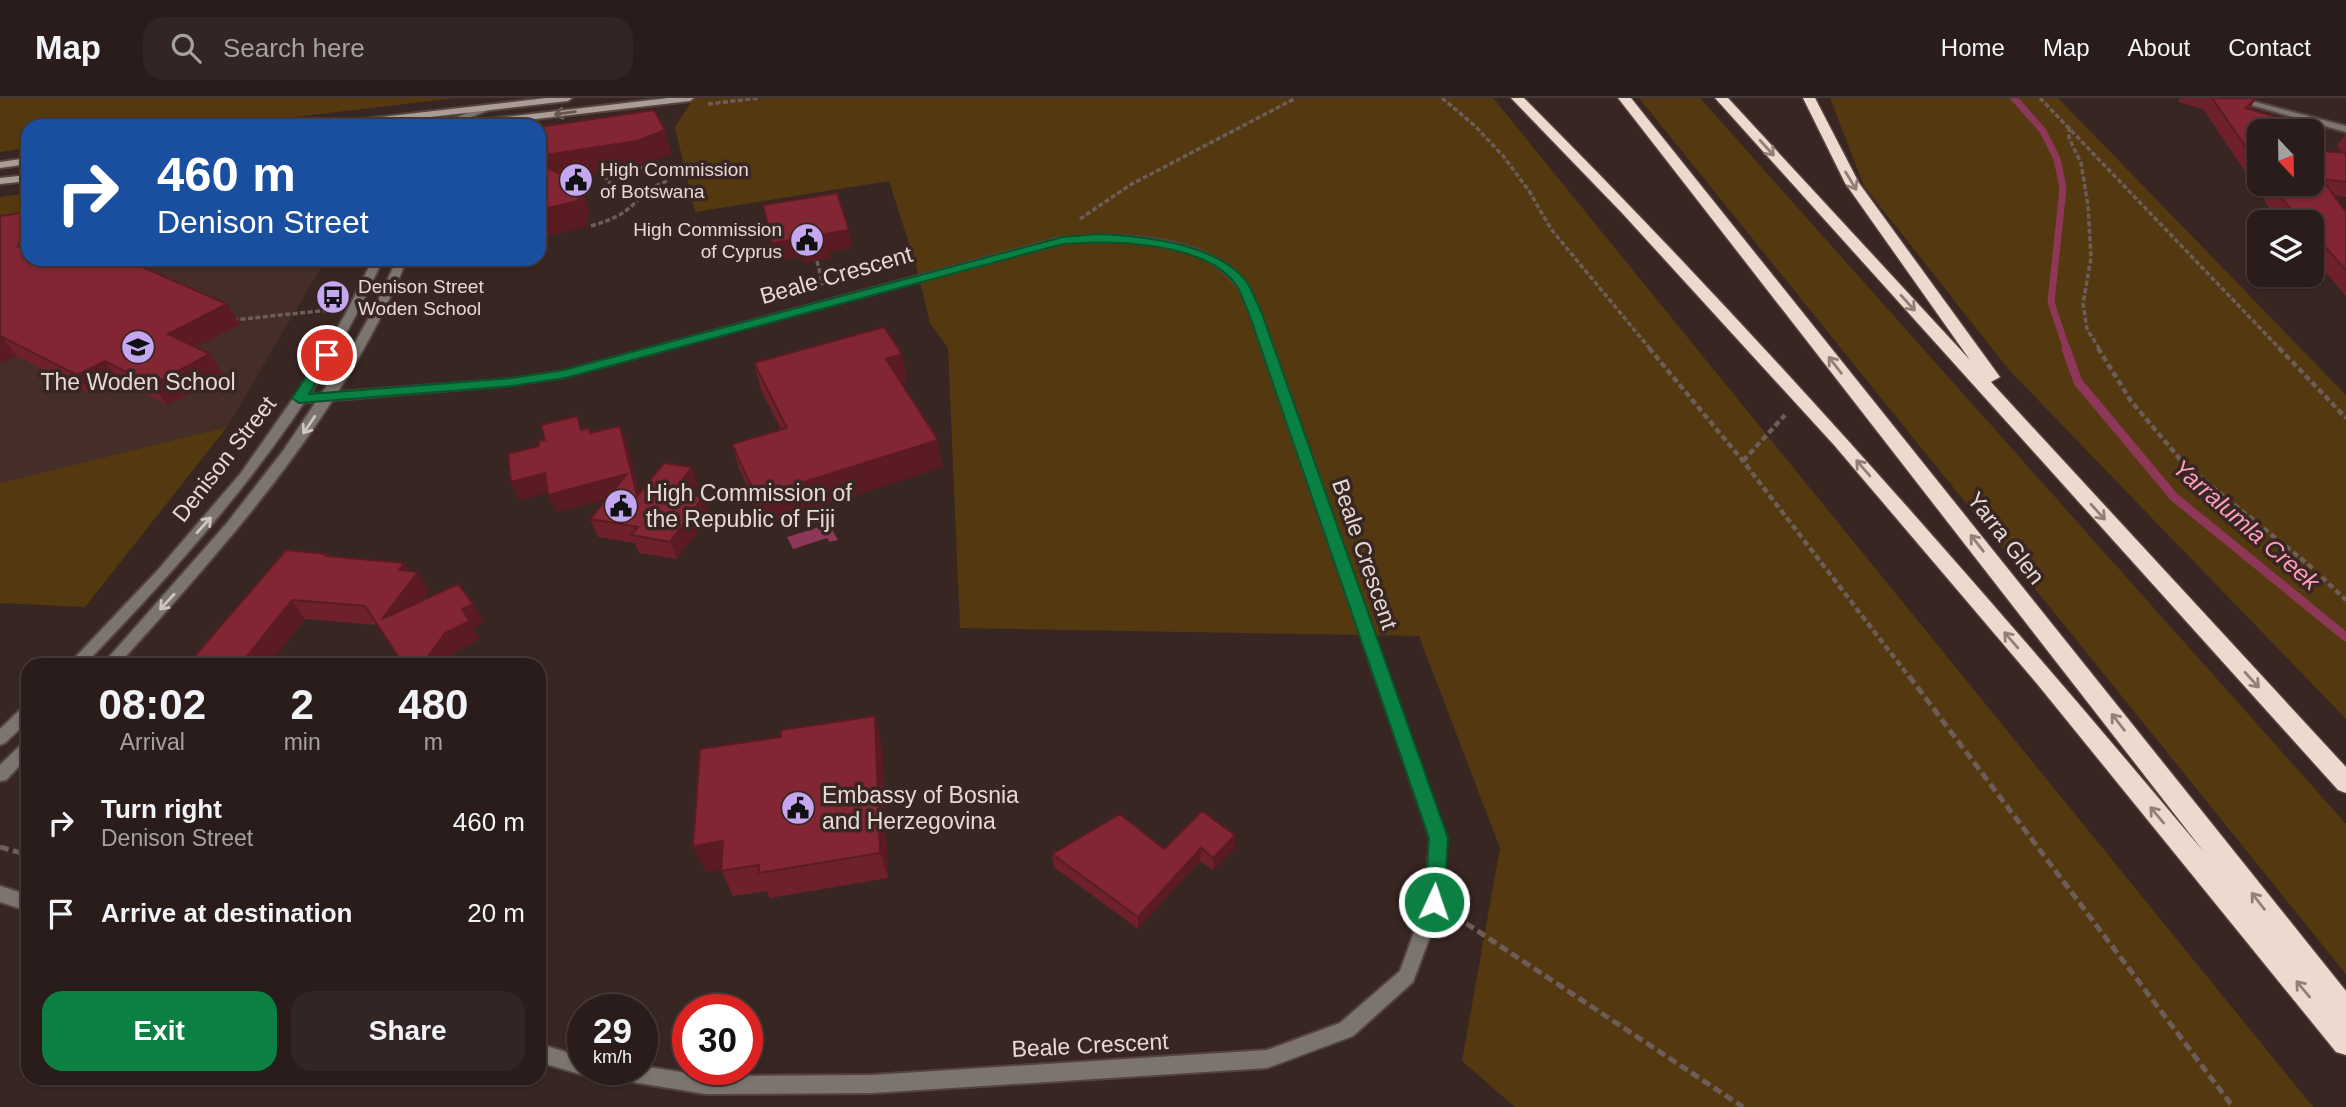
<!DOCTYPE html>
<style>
body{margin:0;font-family:Helvetica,sans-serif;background:#322523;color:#f1f3f6;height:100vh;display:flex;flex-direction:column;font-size:26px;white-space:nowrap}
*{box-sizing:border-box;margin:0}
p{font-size:23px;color:#a5a1a2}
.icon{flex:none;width:38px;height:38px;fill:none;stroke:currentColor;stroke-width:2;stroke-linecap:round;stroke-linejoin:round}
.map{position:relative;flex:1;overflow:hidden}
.sheet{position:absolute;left:21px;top:560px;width:525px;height:427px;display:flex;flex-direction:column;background:#2a1c1a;border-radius:21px;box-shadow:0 2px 5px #0004,0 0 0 2px #463a39}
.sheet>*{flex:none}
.hud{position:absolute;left:21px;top:21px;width:525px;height:147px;border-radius:21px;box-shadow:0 2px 5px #0004,0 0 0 2px #463a39;background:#1a4fa0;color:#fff;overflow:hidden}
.needle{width:46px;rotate:158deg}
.controls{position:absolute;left:2247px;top:21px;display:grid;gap:14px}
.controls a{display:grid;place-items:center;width:77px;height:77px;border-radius:14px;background:#2a1c1a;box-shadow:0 2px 5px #0004,0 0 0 2px #463a39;font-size:35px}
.speed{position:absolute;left:567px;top:896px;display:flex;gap:14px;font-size:35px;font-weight:700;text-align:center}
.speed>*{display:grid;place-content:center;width:91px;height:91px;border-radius:50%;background:#2a1c1a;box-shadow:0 2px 5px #0004,0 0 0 2px #463a39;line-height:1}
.speed small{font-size:18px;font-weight:400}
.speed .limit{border:10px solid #d22;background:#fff;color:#111}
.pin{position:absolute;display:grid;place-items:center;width:60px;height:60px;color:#fff;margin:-30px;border:4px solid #fff;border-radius:50%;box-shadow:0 2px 7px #0007}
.me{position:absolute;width:77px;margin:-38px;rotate:3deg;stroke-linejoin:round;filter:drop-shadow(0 0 5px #0008)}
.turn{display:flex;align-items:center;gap:24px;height:147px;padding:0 21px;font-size:32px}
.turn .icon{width:91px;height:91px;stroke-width:2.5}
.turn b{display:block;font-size:49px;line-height:60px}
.eta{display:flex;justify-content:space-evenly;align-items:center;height:119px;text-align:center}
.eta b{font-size:42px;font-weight:700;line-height:49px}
.action{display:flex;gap:14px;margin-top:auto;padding:14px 21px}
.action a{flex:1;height:80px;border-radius:21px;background:#0b8043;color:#fff;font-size:28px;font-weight:700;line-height:80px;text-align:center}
.action a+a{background:#322523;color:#f1f3f6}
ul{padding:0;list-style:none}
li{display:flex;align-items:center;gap:21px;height:91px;padding:0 21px}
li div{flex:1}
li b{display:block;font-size:26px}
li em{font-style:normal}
header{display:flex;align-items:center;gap:42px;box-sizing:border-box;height:98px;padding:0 35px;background:#2a1c1a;border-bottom:2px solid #463a39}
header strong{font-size:33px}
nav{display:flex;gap:38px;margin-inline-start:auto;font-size:24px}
.search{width:490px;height:63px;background:#322523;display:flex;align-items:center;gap:18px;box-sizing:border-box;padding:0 24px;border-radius:21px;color:#a5a1a2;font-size:26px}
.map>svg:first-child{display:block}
.built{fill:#462e28}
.green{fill:#543910}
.water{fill:#8e3759}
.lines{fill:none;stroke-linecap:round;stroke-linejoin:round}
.stream-far1{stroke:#8e3759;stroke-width:7}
.stream{stroke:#8e3759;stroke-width:9}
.minor-casing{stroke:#54433f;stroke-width:4}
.tertiary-casing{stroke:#54433f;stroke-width:4}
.secondary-casing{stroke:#54433f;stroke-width:4}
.motorway-casing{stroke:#54433f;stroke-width:3}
.path-far2{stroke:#6d5d59;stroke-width:3.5;stroke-dasharray:5 2.5;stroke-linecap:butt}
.path-far1{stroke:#6d5d59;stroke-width:4.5;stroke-dasharray:6 3.5;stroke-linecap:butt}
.path{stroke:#6d5d59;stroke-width:5;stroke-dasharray:9 4.5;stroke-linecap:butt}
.minor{fill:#7c746f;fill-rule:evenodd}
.tertiary{fill:#7c746f;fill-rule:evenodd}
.secondary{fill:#a99d95;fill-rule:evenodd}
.motorway{fill:#edd9cd;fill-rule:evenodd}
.wall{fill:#6f212b}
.shaded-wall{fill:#5a1b23}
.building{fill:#812632;stroke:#5a1b23;stroke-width:2}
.oneway{stroke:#655650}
.oneway2{stroke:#928078}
.oneway3{stroke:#cfc5c1}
.route{fill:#0b8043;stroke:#07532c;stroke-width:2}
.labels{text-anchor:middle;stroke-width:7;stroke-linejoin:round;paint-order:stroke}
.far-poi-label{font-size:19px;fill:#e4d9d5;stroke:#382622;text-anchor:start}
.street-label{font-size:23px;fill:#e4d9d5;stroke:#382622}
.poi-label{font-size:23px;fill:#e4d9d5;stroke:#382622;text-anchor:start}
.water-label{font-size:24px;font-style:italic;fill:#fe9cbd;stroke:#382622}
</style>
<header>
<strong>Map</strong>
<div class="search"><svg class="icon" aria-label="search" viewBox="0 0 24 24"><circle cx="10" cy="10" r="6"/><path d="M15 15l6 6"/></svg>Search here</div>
<nav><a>Home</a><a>Map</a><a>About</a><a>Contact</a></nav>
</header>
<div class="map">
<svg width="2346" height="1009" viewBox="0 0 2346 1009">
<rect width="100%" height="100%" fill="#382622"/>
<path class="built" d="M0 138 28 161H326L227 329 0 385Z"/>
<path class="green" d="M0 0H456L217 28H28V50L0 54Z
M694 0H1493L2313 1009H1515L1462 963 1500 750 1419 538 960 530 948 250 930 225 916 167 889 83 695 114 675 29Z
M1639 0H1700L2346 726V876Z
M1830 0H2058L2346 297V621L2010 273 1864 88Z
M28 95V134L0 138V99Z
M227 329 85 509 0 505V385Z"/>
<path class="water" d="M829 426 838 442 830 444 827 440 793 451 787 439Z"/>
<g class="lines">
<path class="stream-far1" d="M2014 0 2043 33 2057 61 2063 90 2051 204 2067 252"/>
<path class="stream" d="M2066 250 2078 284 2174 399 2346 539"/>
<g class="minor-casing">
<path id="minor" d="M2226 0H2240L2346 28V34Z
M1108 137C1156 139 1212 145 1245 184 1252 192 1255 203 1259 213L1446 740 1443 804 1413 884 1353 938 1267 970 872 995 706 996 595 978 593 971H642V968L706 978 872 977 1267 952 1340 925 1400 873 1425 804 1430 740 1249 213C1245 205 1243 195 1237 188 1198 138 1120 141 1063 145L565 279 512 287 299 305 293 301 299 297 512 281 564 273 1059 140Z
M0 788 28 797V813L0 804Z
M539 946 583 959V971H591L590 975 583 977 539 964Z"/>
</g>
<g class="tertiary-casing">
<path id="tertiary" d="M486 7 490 10 489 12 448 28H436Z
M391 18 427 26 428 28H411L388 23V19Z
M373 161H383C365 200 346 238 324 274 256 382 172 476 84 567H68L157 473 241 375 313 272 345 217Z
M397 161H407C346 314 227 446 118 567H102L227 425 283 353 352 250 376 207Z
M28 607V623L5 645 0 647V631L23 609Z
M28 643V659L6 682 0 683V667L23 645Z"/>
</g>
<g class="secondary-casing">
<path id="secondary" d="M546 0H572L568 3 352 28H325L329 25Z
M668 0H694L690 3 476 28H450L454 25Z
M28 60V66L0 70V64Z
M28 77V83L0 86V80Z"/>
</g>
<g class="motorway-casing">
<path id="motorway" d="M1511 0H1524C1764 240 1986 494 2204 754L1618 0H1631L2346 893V957L2336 954 2038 587 1834 347 1622 115Z
M1715 0H1728L1970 262 1845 85 1803 0H1815L1859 85 2000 279 1991 284 2346 669V695L2338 692Z"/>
</g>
<path class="path-far2" d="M1442 0 1475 28 1504 59 1529 93 1551 131 1651 252
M2040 0 2281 252
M708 6 759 0
M2069 29V40L2081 65 2088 108 2091 160 2083 206 2087 231 2100 252
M654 67 663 71 667 83 639 95 619 93 606 81 609 77Z
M1080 121 1130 87 1296 0
M591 128C611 122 627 116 640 99H630L631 96
M817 163 823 187
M233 222 329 212"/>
<path class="path-far1" d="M1649 250 1743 363 1910 580
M2098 250 2131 303 2185 367 2309 467 2346 502
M2279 250 2346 320
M1743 363 1785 317"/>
<path class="path" d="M1909 578 2233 1009
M0 749 28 757
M1455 818 1743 1009"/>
<use href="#minor" class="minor"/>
<use href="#tertiary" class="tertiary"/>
<use href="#secondary" class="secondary"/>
<use href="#motorway" class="motorway"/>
</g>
<path class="wall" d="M2180 0H2256L2250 11 2277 19 2267 33H2259L2255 46H2259V86H2312L2343 55 2337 48 2346 35V99L2334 97 2346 114V198L2312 159V124H2282L2272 114 2203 11 2178 4Z
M0 118 28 161 227 206 240 226 196 249 224 277 167 307 120 283 93 297 17 258 0 266Z
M754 265 907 283 901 284 943 369 765 426 740 373 732 346 781 331 761 292Z
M589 330 591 335 627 346 639 396 698 387 691 397 703 399 710 416 677 461 639 455 635 445 598 439 590 421 606 401 557 414 548 394 520 402 511 384 583 331Z
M330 459 405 465 409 473 429 492 421 503 473 506 484 524 473 529 480 541 456 553 446 567H404L377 527 305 521 269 567H187Z
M882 645 888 780 770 800 767 793 733 798 721 771 706 774Z
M1235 750 1213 772 1200 763 1138 831 1054 769 1052 756 1164 751Z"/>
<path class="shaded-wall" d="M2277 19 2267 33H2263Z
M665 32 672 56 644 67 539 85V58Z
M2259 37V41L2249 53 2252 45Z
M580 85 589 110 588 128 545 139 539 124V109Z
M28 127V161L18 148Z
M849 132 853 150 829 154 830 160 803 165 798 147 824 136Z
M796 141 801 159 777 163 772 145Z
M227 206 240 226 182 257 168 236Z
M0 238H1L17 258 0 266Z
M210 256 224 277 167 307 152 287Z
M902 256 907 283 891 287 886 261Z
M105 263 120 283 93 297 77 277Z
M620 328 627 346 644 416 637 398Z
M938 342 943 369 765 426 756 399Z
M692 369 698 387 680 412 673 394Z
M545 375 553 393 520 402 511 384Z
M627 376 634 394 557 414 548 397Z
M703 399 710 416 677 461 670 444Z
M405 465 413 480 418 474 429 492 394 540 382 521 399 472Z
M292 502 305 521 269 567H240Z
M473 506 484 524 473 529 480 541 456 553 446 567H422L462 511Z
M875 618 882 645 888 780 880 755Z
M1235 737V750L1213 772V760Z
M723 743 735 769 706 774 693 748Z
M1201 750 1200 763 1138 831V819Z"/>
<path class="building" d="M2212 0H2256L2246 10 2277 19 2263 33H2259V37L2252 45 2259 46V68Z
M654 12 665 32 637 43 539 58V29Z
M2312 52 2346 55V84L2322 81 2346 114V172L2312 134V124H2303L2281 100 2272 86H2312Z
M539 66 580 85 578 103 539 112Z
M837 95 849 132 824 136 826 142 798 147 796 141 772 145 763 107Z
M28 114V127L18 148 28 143V161H124L227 206 168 236 210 256 152 287 105 263 77 277 0 238V118Z
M884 229 902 256 886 261 938 342 756 399 732 346 787 330 754 265Z
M577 318 581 332 589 330 590 335 620 328 637 398 664 365 692 369 673 394 703 399 670 444 631 437 638 429 590 421 627 376 548 397 545 375 511 384 508 356 539 348V343L545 342 541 327Z
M286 452 328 456 326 458 405 465 399 472 418 474 382 521 458 486 473 506 462 511 470 523 445 535 422 567H404L365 508 292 502 240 567H187Z
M875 618 880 755 759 775V767L721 773 723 743 693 748 700 651 781 639V632Z
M1202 713 1235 737 1213 760 1201 750 1138 819 1052 756 1120 716 1164 751Z"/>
<defs><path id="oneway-shaft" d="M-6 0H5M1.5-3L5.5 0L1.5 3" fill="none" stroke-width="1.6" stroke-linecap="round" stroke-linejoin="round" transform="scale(1.75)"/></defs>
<use class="oneway" href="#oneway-shaft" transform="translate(565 15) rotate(173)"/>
<g class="oneway2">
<use href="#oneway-shaft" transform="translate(1767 50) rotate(48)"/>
<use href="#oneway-shaft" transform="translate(1851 83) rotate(59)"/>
<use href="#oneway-shaft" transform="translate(1908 205) rotate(48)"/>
<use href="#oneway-shaft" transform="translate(1835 267) rotate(-128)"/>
<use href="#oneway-shaft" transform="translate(1863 370) rotate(-131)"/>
<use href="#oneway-shaft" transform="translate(2098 414) rotate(48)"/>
<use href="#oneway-shaft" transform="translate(1977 445) rotate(-128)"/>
<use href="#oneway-shaft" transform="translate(2011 542) rotate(-131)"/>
<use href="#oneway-shaft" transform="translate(2252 582) rotate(48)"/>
<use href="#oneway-shaft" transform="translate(2118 624) rotate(-128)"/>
<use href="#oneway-shaft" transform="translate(2157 717) rotate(-130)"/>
<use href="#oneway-shaft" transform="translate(2258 803) rotate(-128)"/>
<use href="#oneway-shaft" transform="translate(2303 891) rotate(-130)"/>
</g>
<g class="oneway3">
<use href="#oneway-shaft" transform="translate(309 327) rotate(124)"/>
<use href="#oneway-shaft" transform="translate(204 427) rotate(-48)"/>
<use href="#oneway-shaft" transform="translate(167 504) rotate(133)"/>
</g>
<path class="route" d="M1099 136C1143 138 1216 145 1246 183 1252 191 1256 204 1261 213L1448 740 1444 804 1441 810 1434 813 1428 810 1425 804 1429 740 1248 213C1244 205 1241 195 1237 188 1206 143 1111 142 1063 146L565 280 512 288 299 305 292 300 322 255 327 254 333 257 309 296 512 280 564 272 1063 139Z"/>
<defs>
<g id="civic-disc" transform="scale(1.75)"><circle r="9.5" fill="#c5a7f1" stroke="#382622"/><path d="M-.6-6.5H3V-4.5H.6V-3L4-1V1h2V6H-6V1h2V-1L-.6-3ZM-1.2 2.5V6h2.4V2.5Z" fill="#111"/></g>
<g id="bus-disc" transform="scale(1.75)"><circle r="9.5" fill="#c5a7f1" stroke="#382622"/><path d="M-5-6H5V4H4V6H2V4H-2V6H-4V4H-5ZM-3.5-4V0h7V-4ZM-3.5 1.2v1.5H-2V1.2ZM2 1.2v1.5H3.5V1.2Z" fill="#111"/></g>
<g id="school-disc" transform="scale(1.75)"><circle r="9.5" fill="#c5a7f1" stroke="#382622"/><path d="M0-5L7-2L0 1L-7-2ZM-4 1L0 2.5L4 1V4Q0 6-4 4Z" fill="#111"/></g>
</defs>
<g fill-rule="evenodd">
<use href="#civic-disc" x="576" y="82"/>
<use href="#civic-disc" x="807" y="142"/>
<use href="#bus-disc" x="333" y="199"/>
<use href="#school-disc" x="138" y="249"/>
<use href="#civic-disc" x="621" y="408"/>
<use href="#civic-disc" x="798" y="710"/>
</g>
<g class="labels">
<g class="far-poi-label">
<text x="600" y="78">High Commission<tspan x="600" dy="22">of Botswana</tspan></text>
<text x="782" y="138" text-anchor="end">High Commission<tspan x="782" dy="22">of Cyprus</tspan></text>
<text x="358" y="195">Denison Street<tspan x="358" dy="22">Woden School</tspan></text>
</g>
<g class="street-label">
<text transform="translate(836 177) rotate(-16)" y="8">Beale Crescent</text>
<text transform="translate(224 361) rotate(-52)" y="8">Denison Street</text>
<text transform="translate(2006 440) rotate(52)" y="8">Yarra Glen</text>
<text transform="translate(1365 456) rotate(71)" y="8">Beale Crescent</text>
<text transform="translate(1090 947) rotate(-3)" y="8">Beale Crescent</text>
</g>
<g class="poi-label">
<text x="138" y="292" text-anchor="middle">The Woden School</text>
<text x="646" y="403">High Commission of<tspan x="646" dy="26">the Republic of Fiji</tspan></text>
<text x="822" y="705">Embassy of Bosnia<tspan x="822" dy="26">and Herzegovina</tspan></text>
</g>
<g class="water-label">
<text transform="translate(2246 427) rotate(41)" y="8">Yarralumla Creek</text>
</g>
</g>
</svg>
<div class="controls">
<a><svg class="needle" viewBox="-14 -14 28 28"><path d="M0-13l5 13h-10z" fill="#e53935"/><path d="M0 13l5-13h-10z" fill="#a5a1a2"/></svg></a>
<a><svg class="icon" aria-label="layers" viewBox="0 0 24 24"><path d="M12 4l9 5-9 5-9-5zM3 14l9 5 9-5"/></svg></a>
</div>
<div class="speed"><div>29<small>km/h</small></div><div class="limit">30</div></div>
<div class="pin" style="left:327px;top:257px;background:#d93025"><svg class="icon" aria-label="arrive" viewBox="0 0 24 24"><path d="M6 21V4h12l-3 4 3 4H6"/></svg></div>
<svg class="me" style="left:1434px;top:804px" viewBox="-20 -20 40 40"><circle r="17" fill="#0b8043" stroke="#fff" stroke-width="3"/><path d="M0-11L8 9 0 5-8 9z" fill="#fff"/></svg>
<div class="hud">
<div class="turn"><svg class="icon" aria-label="right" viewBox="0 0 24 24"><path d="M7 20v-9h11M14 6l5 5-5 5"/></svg><div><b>460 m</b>Denison Street</div></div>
</div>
<section class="sheet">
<div class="eta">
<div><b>08:02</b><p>Arrival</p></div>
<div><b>2</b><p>min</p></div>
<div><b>480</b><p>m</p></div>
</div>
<ul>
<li><svg class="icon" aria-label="right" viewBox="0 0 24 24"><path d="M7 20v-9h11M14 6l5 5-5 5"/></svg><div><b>Turn right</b><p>Denison Street</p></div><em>460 m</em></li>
<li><svg class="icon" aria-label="arrive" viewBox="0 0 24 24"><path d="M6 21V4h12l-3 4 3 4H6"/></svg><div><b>Arrive at destination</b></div><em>20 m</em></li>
</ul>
<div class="action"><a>Exit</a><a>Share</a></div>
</section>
</div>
